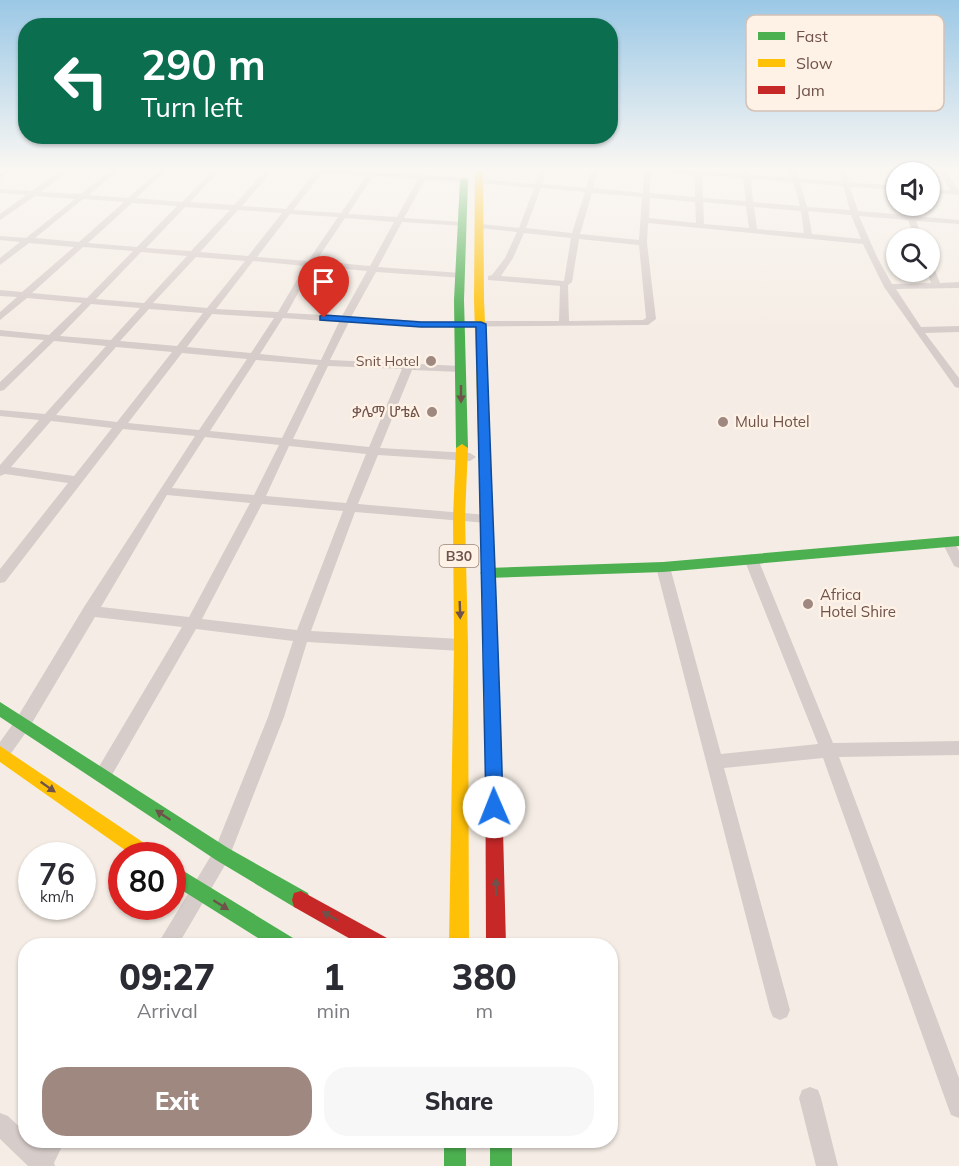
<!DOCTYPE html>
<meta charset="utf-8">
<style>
body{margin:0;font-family:Mulish,"Noto Sans Ethiopic",sans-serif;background:#f7f7f7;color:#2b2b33;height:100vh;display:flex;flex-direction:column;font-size:22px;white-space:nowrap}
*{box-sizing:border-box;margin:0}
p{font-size:20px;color:#7c7c81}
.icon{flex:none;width:33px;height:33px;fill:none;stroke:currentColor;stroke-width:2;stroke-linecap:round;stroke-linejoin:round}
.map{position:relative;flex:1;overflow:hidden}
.sheet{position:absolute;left:18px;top:938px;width:600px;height:210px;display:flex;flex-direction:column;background:#fff;border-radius:24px;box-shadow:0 2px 4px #0004}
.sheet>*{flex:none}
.hud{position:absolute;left:18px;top:18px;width:600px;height:126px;border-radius:24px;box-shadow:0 2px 4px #0004;background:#0b6e4f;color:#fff;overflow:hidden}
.controls{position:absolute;left:886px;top:162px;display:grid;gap:12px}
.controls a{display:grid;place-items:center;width:54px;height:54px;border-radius:50%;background:#fff;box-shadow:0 2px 4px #0004;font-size:30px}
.speed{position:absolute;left:18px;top:842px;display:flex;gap:12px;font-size:30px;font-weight:700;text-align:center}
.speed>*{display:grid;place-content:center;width:78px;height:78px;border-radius:50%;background:#fff;box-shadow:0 2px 4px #0004;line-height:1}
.speed small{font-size:15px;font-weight:400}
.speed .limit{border:9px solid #d22;background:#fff;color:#111}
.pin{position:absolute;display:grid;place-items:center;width:51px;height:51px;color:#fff;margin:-62px -26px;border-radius:50% 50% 50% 0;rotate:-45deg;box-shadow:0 0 6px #0007}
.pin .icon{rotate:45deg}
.me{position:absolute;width:66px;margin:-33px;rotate:359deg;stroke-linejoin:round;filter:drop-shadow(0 0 4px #0008)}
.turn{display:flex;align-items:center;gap:21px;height:126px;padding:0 24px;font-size:27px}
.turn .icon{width:78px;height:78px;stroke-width:2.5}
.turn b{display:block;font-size:42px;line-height:51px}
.eta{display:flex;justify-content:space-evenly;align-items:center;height:102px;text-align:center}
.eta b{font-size:36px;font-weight:800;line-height:42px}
.cta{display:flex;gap:12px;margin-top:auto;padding:12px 24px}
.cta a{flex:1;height:69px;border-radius:24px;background:#9e8880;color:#fff;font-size:24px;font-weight:800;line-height:69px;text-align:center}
.cta a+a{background:#f7f7f7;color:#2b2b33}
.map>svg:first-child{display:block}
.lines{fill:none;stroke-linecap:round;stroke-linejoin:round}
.street{fill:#d6ccc9;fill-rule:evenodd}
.fast{fill:#4caf50;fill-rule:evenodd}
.slow{fill:#ffc107;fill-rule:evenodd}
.jam{fill:#c62828;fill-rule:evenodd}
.oneway{fill:#6f5249}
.route{fill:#1a73e8;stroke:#114b97;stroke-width:1.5}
.poi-dot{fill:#9e8880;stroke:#fef1e5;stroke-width:2}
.labels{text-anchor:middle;stroke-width:5;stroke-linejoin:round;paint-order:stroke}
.far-poi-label{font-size:14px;fill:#6f5249;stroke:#fef1e5;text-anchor:end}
.shield{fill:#fef1e5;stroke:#9a8278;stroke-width:1.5}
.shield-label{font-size:14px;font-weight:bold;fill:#6f5249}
.poi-label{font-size:15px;fill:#6f5249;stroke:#fef1e5;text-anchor:start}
.key{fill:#fef1e5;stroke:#d3c1b6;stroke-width:1.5}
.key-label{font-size:16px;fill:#6f5249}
</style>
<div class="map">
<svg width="959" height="1166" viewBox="0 0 959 1166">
<rect width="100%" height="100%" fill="#f5ede5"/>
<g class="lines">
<path class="street" d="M7 168H16L0 178V173Z
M64 168H72L41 192 80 194 114 168H121L89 195 128 198 162 168H169L136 198 182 202 215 168H222L190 202 234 205 268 168H275L242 206 286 209 315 172 281 170 278 168H325L369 172 372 168H378L376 172 467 178 468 180 464 182 425 180 404 218 462 222 466 224 465 226 402 222 378 267 461 273 465 276 464 278 376 272 351 317 421 321H559L560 286 488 280V276L492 275 505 258 517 232 480 228 476 226 480 224 519 228 534 188 480 183H477V179L535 184 541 168H547L543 184 586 188 592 168H599L593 188 643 193 644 171 633 168 695 170V168H701L702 171 743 174 742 170 746 168 750 170V175L791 178 788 168H795L799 178 842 182 838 168H845L849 182 897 186V190L850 187 858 211 907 215 903 206H910L915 216 959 220V224L916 221 923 238H915L908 220 859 216 877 257 892 284 931 283 927 272H930V265L934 268 940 283 959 282V288L896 289 921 327 959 326V332L925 333 959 378V388L955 387 884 287 863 244 648 223 647 243 656 319 648 325 421 327 349 322 330 360 461 366 466 369 461 372 412 370 380 448 470 453 476 457 470 461 378 455 358 504 487 515 493 519 487 523 355 512 311 631 461 639 466 641 468 645 466 649 461 651 307 642 284 717 228 860 178 945H157L215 849 268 717 293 641 196 629 109 780 103 782 97 780 95 775 97 770 182 627 95 617 29 728 7 759 0 761V742L17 718 84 607 195 436 123 429 5 582 0 583V569L68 483 5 474 0 476V465L39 420 0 416V410L45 414 106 346 54 341 4 390 0 391V382L44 340 0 336V330L49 335 82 303 27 298 0 320V312L17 297 0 296V290L22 292 74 247 29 243 0 265V258L20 242 0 240V236L26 238 75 199 35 196 0 220V214L26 195 0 193V189L32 191ZM651 171 695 175V197L650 193ZM322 173 366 176 341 213 293 210ZM702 175 743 178 746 201 703 198ZM373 176 418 179 397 217 348 214ZM751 179 793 182 800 206 753 202ZM800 183 843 186 850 210 807 207ZM541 188 585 192 572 233 526 228ZM592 193 642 197 639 240 580 234ZM650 198 695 202 696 223 649 218ZM83 199 124 202 79 242 35 238ZM703 202 746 206 749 228 704 224ZM132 203 177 206 137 247 88 243ZM185 207 230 210 191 251 146 248ZM754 207 801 211 804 233 757 229ZM238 210 282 213 248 256 200 252ZM808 211 851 215 861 239 812 234ZM290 214 338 217 308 261 257 257ZM345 218 394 222 370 266 316 261ZM524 233 571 238 564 281 501 276 513 258ZM579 239 639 245 646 318 643 320 569 321 568 285 572 282ZM83 247 133 251 87 298 32 293ZM141 252 187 256 144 303 96 299ZM196 257 245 261 207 308 153 303ZM253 261 305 266 278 312 216 309ZM313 266 367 271 342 316 287 313ZM91 304 140 308 111 340 60 336ZM149 309 203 313 177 346 120 341ZM212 314 274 318 251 353 187 347ZM283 318 339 322 321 360 260 354ZM116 347 172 352 117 422 56 415ZM182 353 247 359 199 430 128 423ZM256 360 318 365 282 438 210 431ZM328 366 402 369 369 447 293 439ZM51 421 112 428 74 476 11 467ZM205 437 279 445 254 495 172 488ZM289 446 366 454 346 503 266 496ZM167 495 250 503 189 617 101 607ZM262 504 343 511 297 630 202 619Z
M888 168H896L897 183 893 181Z
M937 168H944L959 191V195L930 193V189L950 190Z
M948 537 953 539 959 551V568L954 566 942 542Z
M751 554 758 559 833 743 959 741V755L839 757 959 1078V1118L951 1115 948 1107 823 758 724 768 790 1010 787 1017 780 1020 773 1017 770 1010 656 567 663 562 670 567 721 754 818 744 744 559Z
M810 1087 818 1090 821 1098 838 1166H816L799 1098 802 1090Z
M0 1113 8 1116 26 1133V1140H33L39 1146 42 1140H65L54 1163 55 1166H28L0 1139Z"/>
<path class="fast" d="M464 178 468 180 464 300 468 448 462 452 456 448 454 300 460 180Z
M959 536V546L663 572 487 578 480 573 487 568 663 562Z
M0 702 228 848 308 893 310 900 308 907 301 909 294 907 216 860 0 717Z
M172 864 293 938 296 945H269L172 884Z
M444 1140H466V1166H444Z
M490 1140H512V1166H490Z"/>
<path class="slow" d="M475 168H483L484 299 499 676 497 680 492 682 487 680 485 676 474 299Z
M462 444 468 448 465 517 468 645 469 945H449L454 645 453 517 456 448Z
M0 746 153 849 156 855H132L0 762Z"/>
<path class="jam" d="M492 670 497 672 499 676 506 945H486L485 676 487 672Z
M301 891 387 938 390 945H361L294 907 292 900 294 893Z"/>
</g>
<defs><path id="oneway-solid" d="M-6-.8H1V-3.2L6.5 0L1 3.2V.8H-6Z" transform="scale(1.5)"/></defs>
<g class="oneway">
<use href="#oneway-solid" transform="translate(461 394) rotate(90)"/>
<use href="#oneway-solid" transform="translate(460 610) rotate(88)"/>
<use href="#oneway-solid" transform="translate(48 787) rotate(35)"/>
<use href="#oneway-solid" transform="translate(163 815) rotate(-146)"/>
<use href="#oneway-solid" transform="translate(496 887) rotate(-91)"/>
<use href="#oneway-solid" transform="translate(221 905) rotate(32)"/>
<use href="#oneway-solid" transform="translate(330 916) rotate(-150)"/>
</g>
<linearGradient id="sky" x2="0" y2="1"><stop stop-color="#9bc8e6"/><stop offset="0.51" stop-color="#faf7f3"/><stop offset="1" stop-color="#faf7f3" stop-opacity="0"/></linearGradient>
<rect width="959" height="331" fill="url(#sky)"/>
<path class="route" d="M324 315 421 322H481L486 324C491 485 499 646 503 807L500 813 494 815 488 813 486 807C484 647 479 487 476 327H421L320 320V316Z"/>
<g class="poi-dot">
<circle cx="431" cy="361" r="6"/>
<circle cx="432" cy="412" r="6"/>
<circle cx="723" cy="422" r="6"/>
<circle cx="808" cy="604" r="6"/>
</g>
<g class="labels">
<g class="far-poi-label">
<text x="419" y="366">Snit Hotel</text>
</g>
<rect class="shield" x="439.5" y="545" width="39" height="22" rx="4.5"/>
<g class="shield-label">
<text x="459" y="561">B30</text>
</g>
<g class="poi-label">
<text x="420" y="417" text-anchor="end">ቃሌማ ሆቴል</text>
<text x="735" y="427">Mulu Hotel</text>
<text x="820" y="600">Africa<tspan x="820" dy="17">Hotel Shire</tspan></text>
</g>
</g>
<rect x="746" y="15" width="198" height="96" rx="9" class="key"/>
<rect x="758" y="32" width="27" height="8" fill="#4caf50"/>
<rect x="758" y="59" width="27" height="8" fill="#ffc107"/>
<rect x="758" y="86" width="27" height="8" fill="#c62828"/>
<g class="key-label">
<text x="796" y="42">Fast</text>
<text x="796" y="69">Slow</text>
<text x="796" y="96">Jam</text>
</g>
</svg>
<div class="controls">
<a><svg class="icon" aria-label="sound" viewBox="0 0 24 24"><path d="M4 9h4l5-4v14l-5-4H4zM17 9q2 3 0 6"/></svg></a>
<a><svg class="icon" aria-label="search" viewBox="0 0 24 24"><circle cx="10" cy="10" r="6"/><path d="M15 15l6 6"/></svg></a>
</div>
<div class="speed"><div>76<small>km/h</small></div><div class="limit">80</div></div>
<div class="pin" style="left:324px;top:318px;background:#d93025"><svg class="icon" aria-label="arrive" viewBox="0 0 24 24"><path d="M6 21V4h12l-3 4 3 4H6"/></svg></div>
<svg class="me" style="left:494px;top:807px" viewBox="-20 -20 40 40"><circle r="19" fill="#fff"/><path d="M0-13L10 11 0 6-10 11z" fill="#1a73e8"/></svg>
<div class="hud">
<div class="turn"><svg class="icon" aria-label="left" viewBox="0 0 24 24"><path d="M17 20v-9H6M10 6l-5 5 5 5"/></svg><div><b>290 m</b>Turn left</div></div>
</div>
<section class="sheet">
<div class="eta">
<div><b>09:27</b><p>Arrival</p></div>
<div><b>1</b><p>min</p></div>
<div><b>380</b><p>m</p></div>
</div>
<div class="cta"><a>Exit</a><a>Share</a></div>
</section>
</div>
